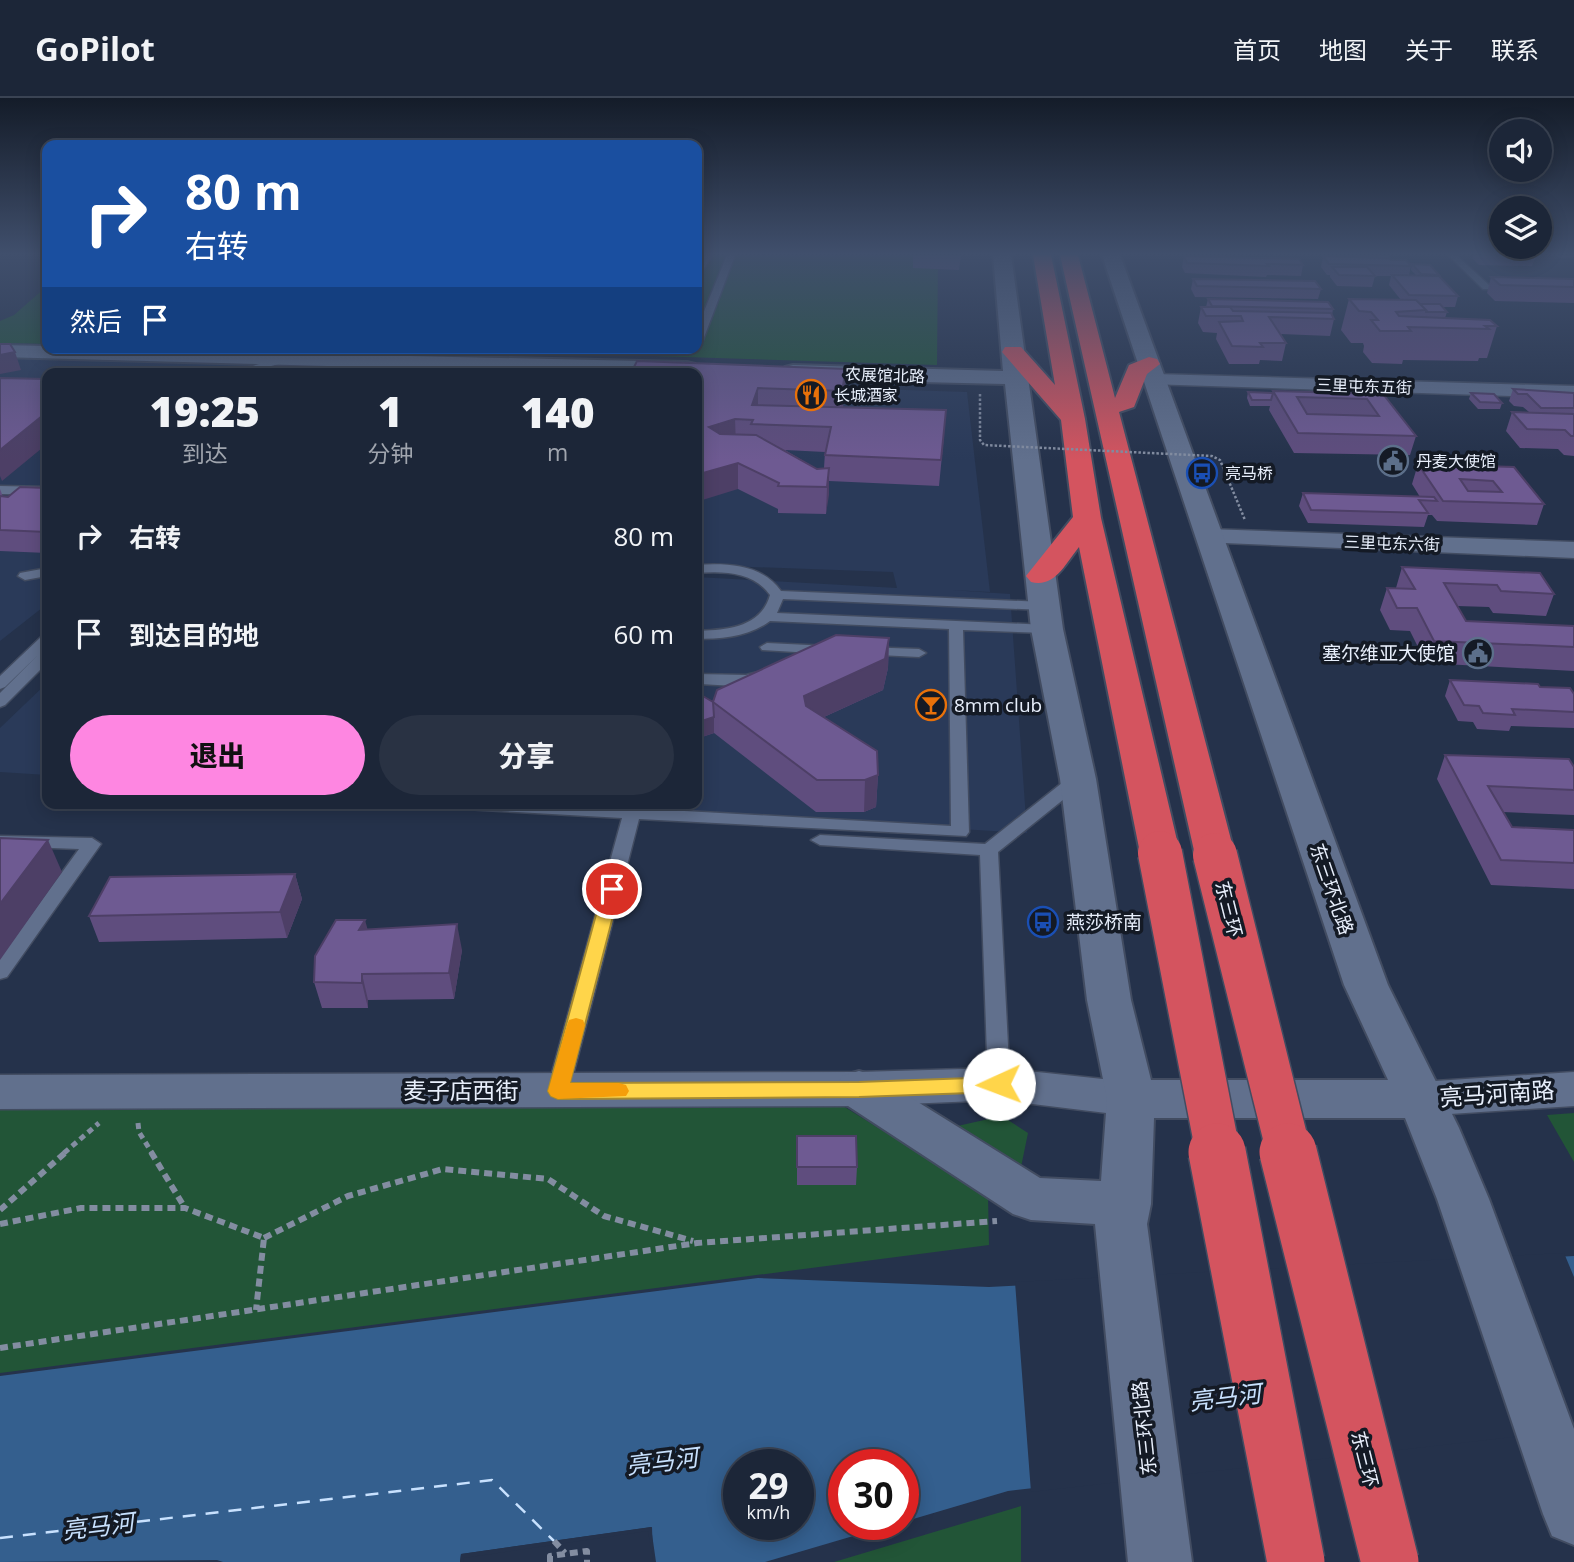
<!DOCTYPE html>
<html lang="zh">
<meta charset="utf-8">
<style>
body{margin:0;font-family:"Open Sans","Noto Sans SC",sans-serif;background:#293243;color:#f1f3f6;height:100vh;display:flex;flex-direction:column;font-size:26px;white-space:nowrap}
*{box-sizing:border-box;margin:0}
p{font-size:23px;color:#a0a5ae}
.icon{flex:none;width:38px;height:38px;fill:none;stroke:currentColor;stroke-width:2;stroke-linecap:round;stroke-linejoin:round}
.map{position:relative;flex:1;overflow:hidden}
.panel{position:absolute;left:42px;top:270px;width:660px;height:441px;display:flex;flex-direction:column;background:#1c2638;border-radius:14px;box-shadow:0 4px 18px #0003,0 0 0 2px #3a4353}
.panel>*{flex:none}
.hud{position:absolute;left:42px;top:42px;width:660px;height:214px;border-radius:14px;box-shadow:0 4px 18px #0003,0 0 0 2px #3a4353;background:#1a4fa0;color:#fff;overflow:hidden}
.controls{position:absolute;left:1489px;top:21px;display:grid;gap:14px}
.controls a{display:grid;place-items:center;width:63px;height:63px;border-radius:50%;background:#1c2638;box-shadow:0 4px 18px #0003,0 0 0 2px #3a4353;font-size:35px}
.speed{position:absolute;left:723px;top:1351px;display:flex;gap:14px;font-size:35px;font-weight:700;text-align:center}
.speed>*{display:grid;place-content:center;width:91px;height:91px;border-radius:50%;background:#1c2638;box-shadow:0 4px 18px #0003,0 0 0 2px #3a4353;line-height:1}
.speed small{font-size:18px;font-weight:400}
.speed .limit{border:10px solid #d22;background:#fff;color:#111}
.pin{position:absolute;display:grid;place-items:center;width:60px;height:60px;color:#fff;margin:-30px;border:4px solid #fff;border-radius:50%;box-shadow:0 2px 7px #0007}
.me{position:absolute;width:77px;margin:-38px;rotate:268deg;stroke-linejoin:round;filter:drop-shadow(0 0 5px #0008)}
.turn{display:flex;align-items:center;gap:24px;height:147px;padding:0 28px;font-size:32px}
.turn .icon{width:91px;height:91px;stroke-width:2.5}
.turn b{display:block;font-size:49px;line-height:60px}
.then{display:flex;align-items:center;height:66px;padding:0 28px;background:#0003;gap:14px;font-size:26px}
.eta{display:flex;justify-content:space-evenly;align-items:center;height:119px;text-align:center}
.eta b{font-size:42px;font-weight:800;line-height:49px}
.button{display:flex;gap:14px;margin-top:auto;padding:14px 28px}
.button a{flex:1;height:80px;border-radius:42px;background:#fe86e1;color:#111;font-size:28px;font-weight:800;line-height:80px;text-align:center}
.button a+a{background:#293243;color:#f1f3f6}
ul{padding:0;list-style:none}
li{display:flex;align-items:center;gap:21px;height:98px;padding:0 28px}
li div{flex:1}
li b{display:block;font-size:26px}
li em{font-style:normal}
header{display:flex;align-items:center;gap:42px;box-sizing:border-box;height:98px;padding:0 35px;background:#1c2638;border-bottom:2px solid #3a4353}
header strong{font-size:33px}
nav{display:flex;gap:38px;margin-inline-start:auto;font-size:24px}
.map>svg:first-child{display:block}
.built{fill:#2a3a59}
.green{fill:#225537}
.water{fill:#345f8e;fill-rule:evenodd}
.pier{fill:#25324b}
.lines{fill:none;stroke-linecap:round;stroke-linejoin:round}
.ferry{stroke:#c8e1fe;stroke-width:2.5;stroke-dasharray:13 10;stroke-linecap:butt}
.lane-casing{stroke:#424c61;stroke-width:3}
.street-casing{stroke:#424c61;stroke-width:3}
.secondary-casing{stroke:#424c61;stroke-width:4}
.highway-casing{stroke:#424c61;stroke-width:4}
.path-far1{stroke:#838da1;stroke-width:5;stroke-dasharray:6 4.5;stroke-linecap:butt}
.path{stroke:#838da1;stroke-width:6;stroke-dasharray:8 5;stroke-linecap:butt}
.lane{fill:#61708d;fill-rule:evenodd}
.street{fill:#61708d;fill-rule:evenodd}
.secondary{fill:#61708d;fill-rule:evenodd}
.highway{fill:#d4545f;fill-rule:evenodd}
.highway-bridge-far1-casing{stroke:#424c61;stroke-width:47;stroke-linecap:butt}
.highway-bridge-casing{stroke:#424c61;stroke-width:60;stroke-linecap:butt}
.path-bridge{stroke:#838da1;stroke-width:2.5;stroke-dasharray:2.5 2;stroke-linecap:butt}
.highway-bridge-far1{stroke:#d4545f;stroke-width:44}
.highway-bridge{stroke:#d4545f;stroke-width:57}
.wall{fill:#5f4d7e;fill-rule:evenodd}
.shaded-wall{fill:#4d3f66}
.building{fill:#6e5a92;stroke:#4d3f66;stroke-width:2;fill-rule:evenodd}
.route{fill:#ffd54a;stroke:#a68a30;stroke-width:2}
.slow{fill:#f59e0b}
.labels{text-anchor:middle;stroke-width:7;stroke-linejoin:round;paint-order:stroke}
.far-street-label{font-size:16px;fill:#e8effc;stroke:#141a25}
.far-poi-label{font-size:16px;fill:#e8effc;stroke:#141a25;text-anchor:start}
.poi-label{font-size:19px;fill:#e8effc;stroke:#141a25;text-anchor:start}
.street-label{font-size:19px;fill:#e8effc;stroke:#141a25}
.near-street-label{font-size:23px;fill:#e8effc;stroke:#141a25}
.near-water-label{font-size:24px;font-style:italic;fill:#c8e1fe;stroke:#141a25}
</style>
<header>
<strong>GoPilot</strong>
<nav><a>首页</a><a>地图</a><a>关于</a><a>联系</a></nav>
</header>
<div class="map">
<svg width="1574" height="1464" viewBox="0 0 1574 1464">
<rect width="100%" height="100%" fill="#25324b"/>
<path class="built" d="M0 258 316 267 308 275H47V506L0 543Z
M697 285 967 294 990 494 951 492 1010 496 1027 735 528 705H696L697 479 897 490 893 474 697 467Z
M47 585V677L0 674V630Z"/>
<path class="green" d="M697 157H938L937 267 394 250H696Z
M47 188V246L0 245V223L14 217Z
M843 1008 988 1098 989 1147 0 1275V1009Z
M1574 1015V1064L1547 1017Z
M1002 1018 1028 1035 1020 1074 944 1031Z
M1021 1408V1464H834Z"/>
<path class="water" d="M1574 1158V1329L1008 1393 903 1424V1367H844V1426H894L765 1464H656L651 1429 461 1456 460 1464H223L217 1462 0 1464V1278L758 1180 989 1189ZM738 1367H798V1426H738Z"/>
<path class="pier" d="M1564 1155 1574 1179V1332L1031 1394 1015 1184Z
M652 1429 653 1462 648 1433 464 1460 463 1464H460L461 1456Z"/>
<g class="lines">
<path class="ferry" d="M0 1440 492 1382 554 1443"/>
<g class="lane-casing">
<path id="lane" d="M704 157H712L696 184V172Z
M727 157H735L700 250 695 253 662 252 660 250H696V233Z
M1448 157H1456L1489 187V191H1483Z
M232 250H243L233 260H227L225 258Z
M290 257 295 260 293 262 246 275H229Z
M336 258 344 260 331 275H320Z
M358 259 366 261 354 275H343Z
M0 388 47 389V397L0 396Z
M696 467C727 465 762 466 781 493L1044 504 1051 508 1044 512 783 501 777 515 1047 527 1054 531 1047 535 963 532 969 734 966 738 639 721 569 993 566 999 558 1001 550 999 547 993 622 720 447 710 439 705H543L951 728 949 531 770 523C749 539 722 541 696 541V533C726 532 761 530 770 497 753 473 723 473 696 475Z
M47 470V478L25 482 18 478 20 475Z
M47 537V549L42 554 47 553V565L5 607 0 609V595L38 557 5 589 0 591V578L42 538Z
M767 545 829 548 836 552 829 556 762 552 760 549Z
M864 549 919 551 926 555 919 559 859 556 857 553 859 550Z
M758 574 763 575 765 578C750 593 717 586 696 586V576L746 577Z
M1078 676 1084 677 1086 681 1084 685 998 754 1010 986 1007 992 999 994 991 992 988 986 980 757 820 747 811 742 820 737 985 746 1072 677Z
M0 738 92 740 101 746 7 879 0 881V860L79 751 0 748Z"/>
</g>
<g class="street-casing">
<path id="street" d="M1155 276 1574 288V300L1148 286 1145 282 1148 278Z
M1209 431 1574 444V460L1200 444 1196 439 1200 434Z
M999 970 1131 984 1146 989 1153 1001 1146 1013 1131 1018 999 1002 859 1008 0 1011V977L859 974Z
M1574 974V1008L1420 1018 1405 1013 1398 1001 1405 989 1420 984Z"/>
</g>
<g class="secondary-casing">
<path id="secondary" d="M993 157H1011L1063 531 1096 681 1131 902 1151 982H1388L1344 887 1102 157H1120L1388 887 1459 1030 1489 1101 1574 1331V1447L1552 1438 1543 1416 1437 1101 1405 1020H1154L1151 1106 1147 1126 1192 1464H1128L1095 1126 1031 1122 1013 1116 842 1004 835 991 842 978 859 973 876 978 1040 1080 1101 1083 1107 1001 1087 902 1060 681 1031 531 1005 286 793 281 785 279 782 274 785 269 793 267 1003 273Z
M0 247 47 248V250L687 264 695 266 698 271 695 275H579L0 259Z"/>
</g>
<g class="highway-casing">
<path id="highway" d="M1033 157H1051L1085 321 1101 420 1180 755 1174 764 1160 767 1146 764 1140 755 1079 449C1065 466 1055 490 1031 484L1026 478 1073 419 1061 322 1002 254 1005 249H1021L1055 287Z
M1060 157H1078L1115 300 1129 267 1149 259 1157 261 1160 266 1147 276 1134 309 1119 314 1235 757 1229 766 1215 769 1201 766 1195 757Z"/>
</g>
<path class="path-far1" d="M138 1025 139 1034 152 1055
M64 1055 99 1025"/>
<path class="path" d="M151 1054 185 1110
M0 1112 66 1054
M0 1126 81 1110H185L264 1140 256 1212
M264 1140 348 1098 443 1071 548 1081 604 1118 693 1143
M0 1250 697 1145 997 1123
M554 1443 565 1455
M550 1464V1458L587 1453V1464"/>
<use href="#lane" class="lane"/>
<use href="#street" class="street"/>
<use href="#secondary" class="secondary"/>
<use href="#highway" class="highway"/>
<g class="highway-bridge-far1-casing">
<path id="highway-bridge-far1" d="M1160 755 1218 1055
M1215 757 1289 1055"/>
</g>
<g class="highway-bridge-casing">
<path id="highway-bridge" d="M1217 1054 1296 1464
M1288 1054 1390 1464"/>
</g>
<path class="path-bridge" d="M980 296V342L984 347 1212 358 1220 362 1245 422"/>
<use href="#highway-bridge-far1" class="highway-bridge-far1"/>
<use href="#highway-bridge" class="highway-bridge"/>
</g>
<path class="wall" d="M913 157H961L959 172 913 170Z
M1329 157H1390L1389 160 1391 162 1411 168 1409 177H1416L1411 172 1412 166 1439 177V178L1458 198 1455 209H1442L1447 214 1445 220 1497 228 1487 260H1479L1478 263 1403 262 1402 266 1372 265 1363 254 1364 248 1363 245H1351L1341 232 1349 201 1401 202 1389 187 1391 178H1375L1372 189 1337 188 1330 179V177H1327L1321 169 1323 158H1330Z
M1473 157H1534L1536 158 1532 168 1479 167 1472 160Z
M1556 157H1574V159L1559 160Z
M1184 158 1303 167 1301 178 1267 177 1266 179 1185 175 1182 169Z
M1491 179 1574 181V205L1495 203 1487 195Z
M1193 181 1321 191 1318 201 1195 199 1191 191Z
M1208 201 1333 211 1332 217 1334 221 1330 238 1281 236 1286 245 1282 263 1260 262 1259 266H1229L1216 241 1217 235 1203 234 1198 225 1201 209H1206Z
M846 271 845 294 843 309 944 337 939 388 829 383 826 416 778 415V411L738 391 696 275H632V273ZM785 352 825 354 824 370 817 371Z
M1513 291 1574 295V358L1564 357 1558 351 1520 350 1506 333 1512 314H1529L1523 309 1514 308 1509 303Z
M1273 293 1383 296 1416 338 1410 357 1294 355 1269 312 1270 308H1250L1247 300 1248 294 1273 295Z
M1471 295 1502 305 1500 311H1478L1469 301Z
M1418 366 1514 369 1544 406 1537 427 1437 423 1432 417H1428L1424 429 1308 425 1299 408 1303 395 1420 399 1412 386Z
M47 390V455L0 453V391L3 399H8Z
M1402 469 1554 496 1546 518 1493 515 1489 509 1457 508 1466 523 1574 528V573L1426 565 1410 533 1390 532 1380 512 1387 490H1396Z
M889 540 888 570 883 592 824 619 878 677 876 709 864 714H816L714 635 696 641V594L713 604Z
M1450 582 1540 589 1574 596V630L1511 628 1509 633 1477 631 1473 624 1458 623 1445 598Z
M1445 657 1574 669V717L1503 714 1512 729 1574 732V791L1491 787 1437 681Z
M295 776 302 801 287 840 99 844 89 818Z
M368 831 462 852 454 901 368 902V910H322L314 884Z
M797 1038 857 1069 856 1087H797Z"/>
<path class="shaded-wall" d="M15 254 21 272 0 276V257Z
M846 271 845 294 841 317 842 293Z
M758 290V314L752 307Z
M47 314V346L2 383 0 378V352Z
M735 321 736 347 709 329Z
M738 365V391L696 404V377Z
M829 370V397L826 416 827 389Z
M889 540 888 570 883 592 804 628V598Z
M714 619V635L696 641V625Z
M878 677 876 709 864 714 865 682Z
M48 742 62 774 0 862V806Z
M295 776 302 801 287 840 280 814Z
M365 822 372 847 359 832Z
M457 826 462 852 454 901 449 875Z
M362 876 368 902V910L362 885Z"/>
<path class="building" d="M1482 157H1534L1536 158Z
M1184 158 1299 161 1303 167 1267 166 1269 168 1187 165Z
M1323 158 1389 160 1391 162H1406L1411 168 1329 166Z
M1412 166 1430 167 1439 177 1421 176Z
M1332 169H1367L1375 178 1339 177Z
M1392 177 1439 178 1458 198 1409 197Z
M1491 179 1574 181V189L1500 187Z
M1193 181 1315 183 1321 191 1197 188Z
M1208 201 1328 204 1333 211 1212 208Z
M1349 201 1416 202 1426 212 1396 214 1399 218 1490 222 1497 228H1485L1489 231 1408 229 1411 233H1380L1371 222H1378L1371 214 1359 213Z
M1420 206H1440L1447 214H1426V212Z
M1201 209H1230L1233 213 1331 215 1334 221 1269 219 1286 245H1260L1263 249 1232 248 1219 224 1243 223 1241 218H1206Z
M0 246H10L15 254 0 257Z
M637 263 846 271 842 293 758 290 752 307 946 312 941 362 825 357 831 329 751 326 753 322 735 321 709 329 720 336 756 337 817 371 829 370 827 389 778 388 779 385 738 365 696 377V275L632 273Z
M0 280 47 281V314L0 352Z
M1513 291 1574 295V310H1541L1527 296H1518Z
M1273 293 1383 296 1416 338 1298 335ZM1297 299 1367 301 1379 318 1307 316Z
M1248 294 1273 295 1271 302H1252Z
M1471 295 1494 296 1502 305 1480 304Z
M1512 314 1574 316V338H1571L1565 332 1527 331Z
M1418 366 1514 369 1544 406 1443 403ZM1460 381 1493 383 1502 394 1468 393Z
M20 389 47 390V434L0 432V398L8 399Z
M1303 395 1434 399 1437 403 1419 402 1428 415 1311 412Z
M1402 469 1540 475 1554 496 1501 493 1497 487 1444 485 1466 523 1574 528V549L1434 543 1417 510H1397L1387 490 1415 491Z
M836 537 889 540 885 561 804 598 806 608 877 653 878 677 865 682H817L713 604 717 592Z
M1450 582 1538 586 1540 589 1570 590 1574 596V614L1512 611 1515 617 1483 615 1479 608 1464 607Z
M696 594 713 604 714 619 696 625Z
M1445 657 1569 661 1574 669V692L1488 688 1512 729 1574 732V765L1501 762Z
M0 740 48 742 0 806Z
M295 776 280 814 89 818 110 779Z
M336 822H365L359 832 457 826 449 875 362 876V885L314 884 315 858Z
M797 1038H856L857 1069H797Z"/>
<linearGradient id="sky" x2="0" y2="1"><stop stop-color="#141c29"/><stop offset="0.43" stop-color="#404f6c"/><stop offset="1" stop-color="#404f6c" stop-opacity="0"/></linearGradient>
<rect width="1574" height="362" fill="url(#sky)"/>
<path class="route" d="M612 786 620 791 570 985 859 984 999 979 1006 981 1008 986 1006 991 999 994 859 999 558 1001 551 998 548 993 603 791Z"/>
<path class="slow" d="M576 920 583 922 585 927 570 985H619L626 987 629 993 626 998 558 1001 551 998 548 993 567 927 569 922Z"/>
<defs>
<g id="restaurant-ring" transform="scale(1.575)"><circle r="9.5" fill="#141a25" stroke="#e8710a" stroke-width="1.5"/><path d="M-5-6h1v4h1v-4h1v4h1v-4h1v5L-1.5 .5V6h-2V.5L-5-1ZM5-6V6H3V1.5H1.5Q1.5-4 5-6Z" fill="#e8710a"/></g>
<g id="civic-ring" transform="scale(1.575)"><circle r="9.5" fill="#141a25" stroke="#5c6f8a" stroke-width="1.5"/><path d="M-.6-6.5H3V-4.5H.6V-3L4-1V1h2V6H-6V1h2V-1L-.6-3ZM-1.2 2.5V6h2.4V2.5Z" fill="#5c6f8a"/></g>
<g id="bus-ring" transform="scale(1.575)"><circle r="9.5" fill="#141a25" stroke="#1a4fb4" stroke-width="1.5"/><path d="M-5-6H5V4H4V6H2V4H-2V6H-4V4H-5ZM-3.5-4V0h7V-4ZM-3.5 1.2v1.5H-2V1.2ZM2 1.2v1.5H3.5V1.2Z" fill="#1a4fb4"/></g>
<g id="bar-ring" transform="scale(1.575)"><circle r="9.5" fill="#141a25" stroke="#e8710a" stroke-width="1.5"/><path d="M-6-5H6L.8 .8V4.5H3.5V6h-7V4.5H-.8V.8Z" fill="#e8710a"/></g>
</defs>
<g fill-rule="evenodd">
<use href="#restaurant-ring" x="811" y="297"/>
<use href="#civic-ring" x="1393" y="363"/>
<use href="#bus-ring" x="1202" y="375"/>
<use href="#civic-ring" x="1478" y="555"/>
<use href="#bar-ring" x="931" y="607"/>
<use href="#bus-ring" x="1043" y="824"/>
</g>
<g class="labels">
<g class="far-street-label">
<text transform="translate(885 277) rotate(2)" y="6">农展馆北路</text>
<text transform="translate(1364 288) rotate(2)" y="6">三里屯东五街</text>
<text transform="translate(1392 445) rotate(2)" y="6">三里屯东六街</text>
</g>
<g class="far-poi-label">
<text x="834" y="303">长城酒家</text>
<text x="1416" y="369">丹麦大使馆</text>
<text x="1225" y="381">亮马桥</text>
</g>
<g class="poi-label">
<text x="1455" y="562" text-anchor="end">塞尔维亚大使馆</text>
<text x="954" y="614">8mm club</text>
<text x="1066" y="831">燕莎桥南</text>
</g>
<g class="street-label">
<text transform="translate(1332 791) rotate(71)" y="7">东三环北路</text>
<text transform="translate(1229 811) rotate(76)" y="7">东三环</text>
<text transform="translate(1144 1330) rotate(-96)" y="7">东三环北路</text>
<text transform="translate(1365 1361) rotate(76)" y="7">东三环</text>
</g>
<g class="near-street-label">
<text x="461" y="1001">麦子店西街</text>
<text transform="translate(1497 996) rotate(-4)" y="8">亮马河南路</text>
</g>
<g class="near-water-label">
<text transform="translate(1225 1300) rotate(-7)" y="8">亮马河</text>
<text transform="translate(662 1364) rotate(-7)" y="8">亮马河</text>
<text transform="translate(98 1429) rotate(-7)" y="8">亮马河</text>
</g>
</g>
</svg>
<div class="controls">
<a><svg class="icon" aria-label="sound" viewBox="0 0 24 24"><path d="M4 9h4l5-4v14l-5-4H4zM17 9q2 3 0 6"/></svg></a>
<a><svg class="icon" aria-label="layers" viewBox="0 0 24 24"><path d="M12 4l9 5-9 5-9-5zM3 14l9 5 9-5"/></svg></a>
</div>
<div class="speed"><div>29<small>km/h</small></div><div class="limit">30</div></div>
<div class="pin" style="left:612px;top:791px;background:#d93025"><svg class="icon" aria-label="arrive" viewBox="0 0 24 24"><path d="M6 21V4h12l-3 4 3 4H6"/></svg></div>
<svg class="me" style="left:999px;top:986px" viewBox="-20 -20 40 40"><circle r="19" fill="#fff"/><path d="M0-13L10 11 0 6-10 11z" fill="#ffd54a"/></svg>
<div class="hud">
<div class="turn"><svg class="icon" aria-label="right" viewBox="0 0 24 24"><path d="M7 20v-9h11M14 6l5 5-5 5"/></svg><div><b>80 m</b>右转</div></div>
<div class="then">然后<svg class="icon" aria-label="arrive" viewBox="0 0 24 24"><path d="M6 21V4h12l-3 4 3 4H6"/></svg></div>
</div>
<section class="panel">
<div class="eta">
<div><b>19:25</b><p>到达</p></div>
<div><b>1</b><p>分钟</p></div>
<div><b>140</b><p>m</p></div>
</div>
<ul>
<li><svg class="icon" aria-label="right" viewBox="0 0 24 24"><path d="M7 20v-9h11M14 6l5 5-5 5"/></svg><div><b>右转</b></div><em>80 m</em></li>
<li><svg class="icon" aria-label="arrive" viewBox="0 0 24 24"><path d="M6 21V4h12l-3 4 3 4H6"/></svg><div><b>到达目的地</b></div><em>60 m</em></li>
</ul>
<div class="button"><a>退出</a><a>分享</a></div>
</section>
</div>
